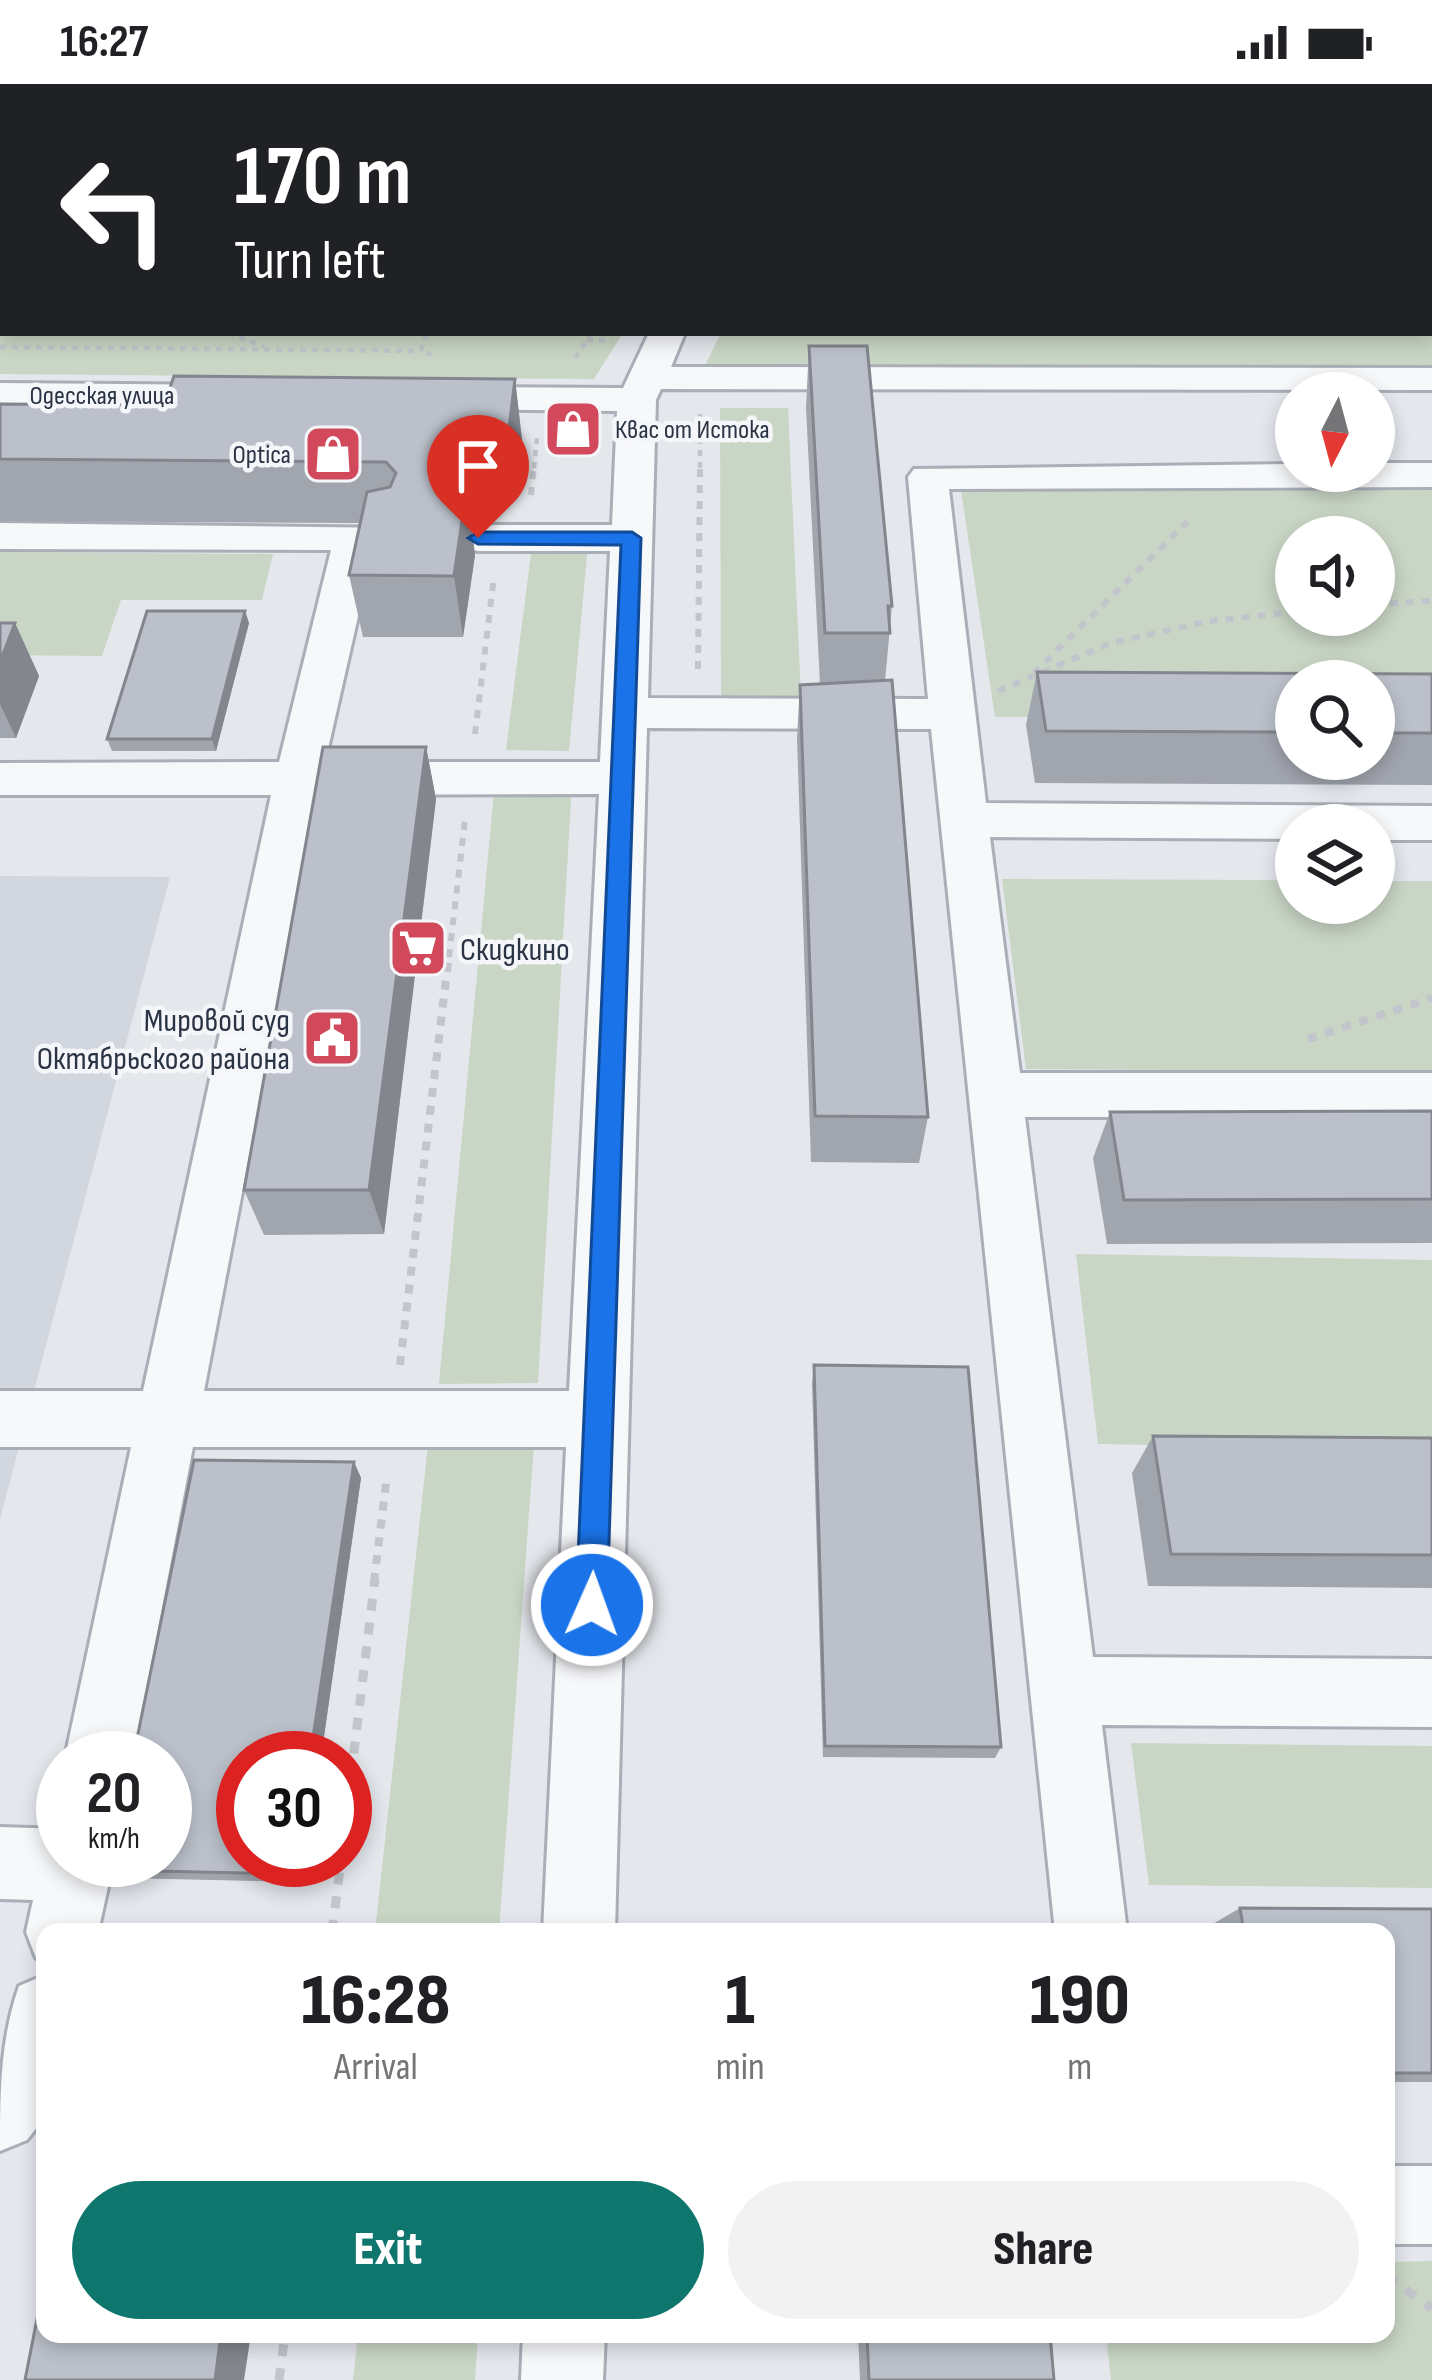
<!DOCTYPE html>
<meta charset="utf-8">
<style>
body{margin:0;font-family:"Sofia Sans Condensed",sans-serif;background:#f2f2f2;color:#202124;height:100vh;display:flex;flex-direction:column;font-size:45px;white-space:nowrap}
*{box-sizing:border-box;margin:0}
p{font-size:39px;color:#757577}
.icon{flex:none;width:66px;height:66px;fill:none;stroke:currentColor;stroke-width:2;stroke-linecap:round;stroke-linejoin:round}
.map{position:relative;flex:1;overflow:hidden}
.side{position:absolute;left:36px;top:1839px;width:1359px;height:420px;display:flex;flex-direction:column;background:#fff;border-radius:24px;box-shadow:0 6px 18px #0003}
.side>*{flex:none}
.guide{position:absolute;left:0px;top:0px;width:1434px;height:252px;box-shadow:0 6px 18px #0003;background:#202124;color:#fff;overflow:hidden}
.needle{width:78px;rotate:186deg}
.buttons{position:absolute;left:1275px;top:288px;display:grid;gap:24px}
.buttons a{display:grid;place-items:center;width:120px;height:120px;border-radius:50%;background:#fff;box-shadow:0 6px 18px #0003;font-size:60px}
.speed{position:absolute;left:36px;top:1647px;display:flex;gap:24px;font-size:60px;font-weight:700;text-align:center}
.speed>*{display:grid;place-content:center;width:156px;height:156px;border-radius:50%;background:#fff;box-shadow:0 6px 18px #0003;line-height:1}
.speed small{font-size:30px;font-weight:400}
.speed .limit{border:18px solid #d22;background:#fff;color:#111}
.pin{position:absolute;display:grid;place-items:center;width:102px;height:102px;color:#fff;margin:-123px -51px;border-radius:50% 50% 50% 0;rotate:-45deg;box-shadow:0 0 12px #0007}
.pin .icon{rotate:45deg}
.me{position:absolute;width:132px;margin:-66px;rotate:2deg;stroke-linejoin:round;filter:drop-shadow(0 0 9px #0008)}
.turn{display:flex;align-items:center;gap:42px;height:252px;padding:0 36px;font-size:54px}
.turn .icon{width:156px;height:156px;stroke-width:2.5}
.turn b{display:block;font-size:84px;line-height:102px}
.eta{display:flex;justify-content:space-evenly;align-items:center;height:204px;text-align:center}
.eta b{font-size:72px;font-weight:800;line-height:84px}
.primary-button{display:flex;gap:24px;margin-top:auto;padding:24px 36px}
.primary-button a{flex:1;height:138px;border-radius:72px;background:#0f766e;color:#fff;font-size:48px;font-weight:800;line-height:138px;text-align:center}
.primary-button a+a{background:#f2f2f2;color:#202124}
.status{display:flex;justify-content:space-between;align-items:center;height:84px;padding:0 60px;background:#fff;direction:ltr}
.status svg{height:33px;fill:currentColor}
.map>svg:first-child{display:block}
.built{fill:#d2d6de}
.green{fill:#c9d6c5;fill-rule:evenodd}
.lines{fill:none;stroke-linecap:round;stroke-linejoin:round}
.minor-casing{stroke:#a9aeb7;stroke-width:6}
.major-casing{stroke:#a3abb8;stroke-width:6}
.path-far3{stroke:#c2c5cb;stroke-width:4.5;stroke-dasharray:6 6;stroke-linecap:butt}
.path-far2{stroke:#c2c5cb;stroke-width:6;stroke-dasharray:8 8;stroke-linecap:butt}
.path-far1{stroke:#c2c5cb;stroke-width:8;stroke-dasharray:9 9;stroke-linecap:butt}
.path{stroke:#c2c5cb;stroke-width:9;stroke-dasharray:12 12;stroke-linecap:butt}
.minor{fill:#f7f8fa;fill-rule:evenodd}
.major{fill:#fff;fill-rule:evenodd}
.wall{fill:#a1a5ae;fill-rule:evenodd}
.shaded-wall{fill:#83868d}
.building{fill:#bbc0ca;stroke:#83868d;stroke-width:3}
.route{fill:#1a73e8;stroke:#114b97;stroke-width:3}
.labels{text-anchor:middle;stroke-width:9;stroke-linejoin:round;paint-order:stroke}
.far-street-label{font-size:27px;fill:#2b3445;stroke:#f4f6f9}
.far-poi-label{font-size:27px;fill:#2b3445;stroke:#f4f6f9;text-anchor:start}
.poi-label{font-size:33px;fill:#2b3445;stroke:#f4f6f9;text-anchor:start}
</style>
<div class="status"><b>16:27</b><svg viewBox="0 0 49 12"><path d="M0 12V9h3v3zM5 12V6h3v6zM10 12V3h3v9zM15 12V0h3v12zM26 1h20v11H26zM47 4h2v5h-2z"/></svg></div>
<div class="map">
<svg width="1432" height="2296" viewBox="0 0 1432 2296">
<rect width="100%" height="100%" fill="#e4e7ec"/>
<path class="built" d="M0 792 170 793 0 1435Z"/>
<path class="green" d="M0 0 456 3H3V249H623L594 295 0 290Z
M1432 122V309L693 306 721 249H1431Z
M720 324H788L801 612H721Z
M1432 405V632L1374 597H1296V632L995 633 961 406ZM1296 453H1374V531H1296Z
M532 461H588L569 667 506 666Z
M0 468 273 470 262 516H121L102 572 0 571Z
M495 697H572L538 1299 439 1300Z
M1002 795 1296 796V819H1374V797H1432V988L1026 985Z
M1076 1170 1432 1176V1366L1098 1360Z
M534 1360 499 1848H375L428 1361Z
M1131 1659 1432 1662V1804L1149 1801Z
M1432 2177V2296H1111L1106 2250H1386V2178Z
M358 2250H478L475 2296H353Z"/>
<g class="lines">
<g class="minor-casing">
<path id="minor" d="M649 249H685L671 283 1432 284V306L661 305 656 316 648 614 928 615 908 393 914 385 1296 380V387H1374V379H1432V403L949 405 986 719 1432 722V756H1374V741H1296V755L990 753 1020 989H1432V1033H1025L1093 1573 1432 1575V1643L1102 1641 1127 1848H1055L931 645 647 644 615 1848H543L566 1363H193L133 1674H65L131 1363H0V1307H143L271 711H0V679L279 678 331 466 0 465V439L398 444 404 453 398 462 373 466 325 678H600L610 467H478L463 463 457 454 463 445 478 441H612L617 327 443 325 430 322 424 314 430 306 443 303 623 304ZM599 710 569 1307H204L318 711Z
M0 299 243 301 256 304 262 312 256 320 243 323 0 321Z
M0 1743 63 1745V1776H114L98 1848H45V1877L36 1874 26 1848 33 1816 0 1815Z
M45 1891V2033L27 2056 0 2067C0 2009 0 1956 19 1902Z
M1386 2082H1432V2160H1386Z
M523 2250H605L603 2296H521Z"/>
</g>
<g class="major-casing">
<path id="major" d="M720 0H771L773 3H722Z
M1317 0H1353L1355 3H1319Z
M1405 0H1432V12L1431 3Z
M1431 63H1432V85H1431Z"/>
</g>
<path class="path-far3" d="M501 0 512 3
M0 134 3 140
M228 249 264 263
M426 249 421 267 437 273
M587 256 612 257
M0 263 421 267
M575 274 592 249
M534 384 537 354
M700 384V330"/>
<path class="path-far2" d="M531 411 534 381
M1374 520 1432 517
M698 585 700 381
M1034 589 1190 435
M998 607 1111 559 1209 537 1296 528
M475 650 494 492
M449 873 465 736"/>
<path class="path-far1" d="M1308 955 1432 914
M400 1281 449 870
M374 1498 387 1391"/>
<path class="path" d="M345 1741 375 1495
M332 1848 341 1776
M1386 2192 1432 2224
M279 2296 285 2250"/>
<use href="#minor" class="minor"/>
<use href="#major" class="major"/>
</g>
<path class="wall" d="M809 262 892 522 885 597 928 1033 919 1079 811 1078 797 654 800 601 820 600 806 324Z
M515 295 522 356 516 406H484L480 436 471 439 475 471 463 553H363L349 491 360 439 0 437V320L164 321Z
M245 527 249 539 216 667H112L107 655Z
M0 539H15L39 592 16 654H0Z
M1037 588 1432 590V701L1035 699 1026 641ZM1296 597H1374V675H1296Z
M426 663 436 715 384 1150 264 1151 244 1106Z
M1432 1027V1159L1107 1160 1093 1074 1110 1028Z
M814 1281 1001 1663 995 1674 823 1673 812 1299Z
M1153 1352 1432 1354V1504L1148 1502 1132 1389Z
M354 1378 361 1394 303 1798 124 1794 110 1786Z
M1240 1824 1432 1825V1998H1386V1848H1212L1211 1841Z
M858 2250H1050L1054 2296H860Z"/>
<path class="shaded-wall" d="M515 295 522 356 516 406 509 344Z
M476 344 484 406 480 436 471 439 475 471 463 553 454 492 444 390Z
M245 527 249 539 216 667 212 655Z
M15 539 39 592 16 654 0 620V578Z
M426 663 436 715 384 1150 369 1106Z
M354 1378 361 1394 321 1674H310Z
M295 1776H306L303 1798 293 1790Z
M221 2250H251L244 2296H215Z"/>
<path class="building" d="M809 262H867L892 522H888L890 549H825Z
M174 292 515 295 509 344H476L472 375 453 379 444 390 450 404 466 409 454 492 349 491 367 408 390 403 396 389 386 378 0 375V320L164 321Z
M147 527H245L212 655H107Z
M0 539H15L0 578Z
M1037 588 1432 590V649H1374V597H1296V648L1046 647Z
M892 596 928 1033 815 1032 800 601Z
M323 663H426L369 1106H244Z
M1432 1027V1115L1124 1116 1110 1028Z
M814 1281 968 1283 1001 1663 825 1662Z
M1153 1352 1432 1354V1471L1171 1470Z
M194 1376 354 1378 310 1674H243V1776H295L293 1790 110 1786 112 1776H165V1674H133Z
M1240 1824 1432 1825V1989H1386V1848H1244Z
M45 2194V2250H221L215 2296H25Z
M867 2250H1050L1054 2296H869Z"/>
<path class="route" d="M632 448 641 454 607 1521 603 1532 592 1537 581 1532 576 1521 621 461 478 460 468 454 478 448Z"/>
<defs>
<g id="shop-square" transform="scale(3)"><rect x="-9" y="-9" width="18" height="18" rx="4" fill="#d1495b" stroke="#f4f6f9"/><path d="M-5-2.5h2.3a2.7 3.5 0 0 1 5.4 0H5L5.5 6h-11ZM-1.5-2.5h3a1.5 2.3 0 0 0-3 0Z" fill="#fff"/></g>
<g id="supermarket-square" transform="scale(3)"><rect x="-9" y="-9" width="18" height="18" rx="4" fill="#d1495b" stroke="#f4f6f9"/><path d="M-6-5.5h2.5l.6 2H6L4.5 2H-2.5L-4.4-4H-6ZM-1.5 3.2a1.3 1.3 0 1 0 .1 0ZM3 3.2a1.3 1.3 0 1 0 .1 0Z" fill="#fff"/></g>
<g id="civic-square" transform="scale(3)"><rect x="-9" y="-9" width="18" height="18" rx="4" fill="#d1495b" stroke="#f4f6f9"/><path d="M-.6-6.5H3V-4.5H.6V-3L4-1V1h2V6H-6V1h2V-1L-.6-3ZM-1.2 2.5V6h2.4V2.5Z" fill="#fff"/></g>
</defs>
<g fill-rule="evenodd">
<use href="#shop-square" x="573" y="345"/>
<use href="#shop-square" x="333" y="370"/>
<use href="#supermarket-square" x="418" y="864"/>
<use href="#civic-square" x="332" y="954"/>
</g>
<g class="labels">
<g class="far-street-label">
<text x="102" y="320">Одесская улица</text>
</g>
<g class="far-poi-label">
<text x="615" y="354">Квас от Истока</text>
<text x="291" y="379" text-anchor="end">Optica</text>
</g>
<g class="poi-label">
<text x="460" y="876">Скидкино</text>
<text x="290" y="947" text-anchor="end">Мировой суд<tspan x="290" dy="38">Октябрьского района</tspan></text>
</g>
</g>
</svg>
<div class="buttons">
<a><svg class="needle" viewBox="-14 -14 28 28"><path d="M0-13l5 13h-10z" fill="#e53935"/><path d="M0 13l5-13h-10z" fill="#757577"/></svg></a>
<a><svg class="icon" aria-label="sound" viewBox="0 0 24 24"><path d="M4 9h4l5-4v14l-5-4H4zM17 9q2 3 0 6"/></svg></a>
<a><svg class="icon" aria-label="search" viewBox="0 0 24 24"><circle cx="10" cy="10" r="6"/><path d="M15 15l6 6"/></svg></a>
<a><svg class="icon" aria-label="layers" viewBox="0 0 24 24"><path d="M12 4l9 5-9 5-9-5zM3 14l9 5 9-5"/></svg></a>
</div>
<div class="speed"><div>20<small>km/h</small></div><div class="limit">30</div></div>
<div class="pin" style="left:478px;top:454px;background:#d93025"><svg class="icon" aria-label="arrive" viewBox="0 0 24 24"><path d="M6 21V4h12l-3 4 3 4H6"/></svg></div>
<svg class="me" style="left:592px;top:1521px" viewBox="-20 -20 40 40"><circle r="17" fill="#1a73e8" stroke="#fff" stroke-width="3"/><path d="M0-11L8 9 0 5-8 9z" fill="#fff"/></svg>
<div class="guide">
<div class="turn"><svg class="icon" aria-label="left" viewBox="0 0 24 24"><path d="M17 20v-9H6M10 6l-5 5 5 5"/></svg><div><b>170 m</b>Turn left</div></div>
</div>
<section class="side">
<div class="eta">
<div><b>16:28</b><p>Arrival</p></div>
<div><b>1</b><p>min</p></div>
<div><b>190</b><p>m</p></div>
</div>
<div class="primary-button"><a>Exit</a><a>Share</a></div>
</section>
</div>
